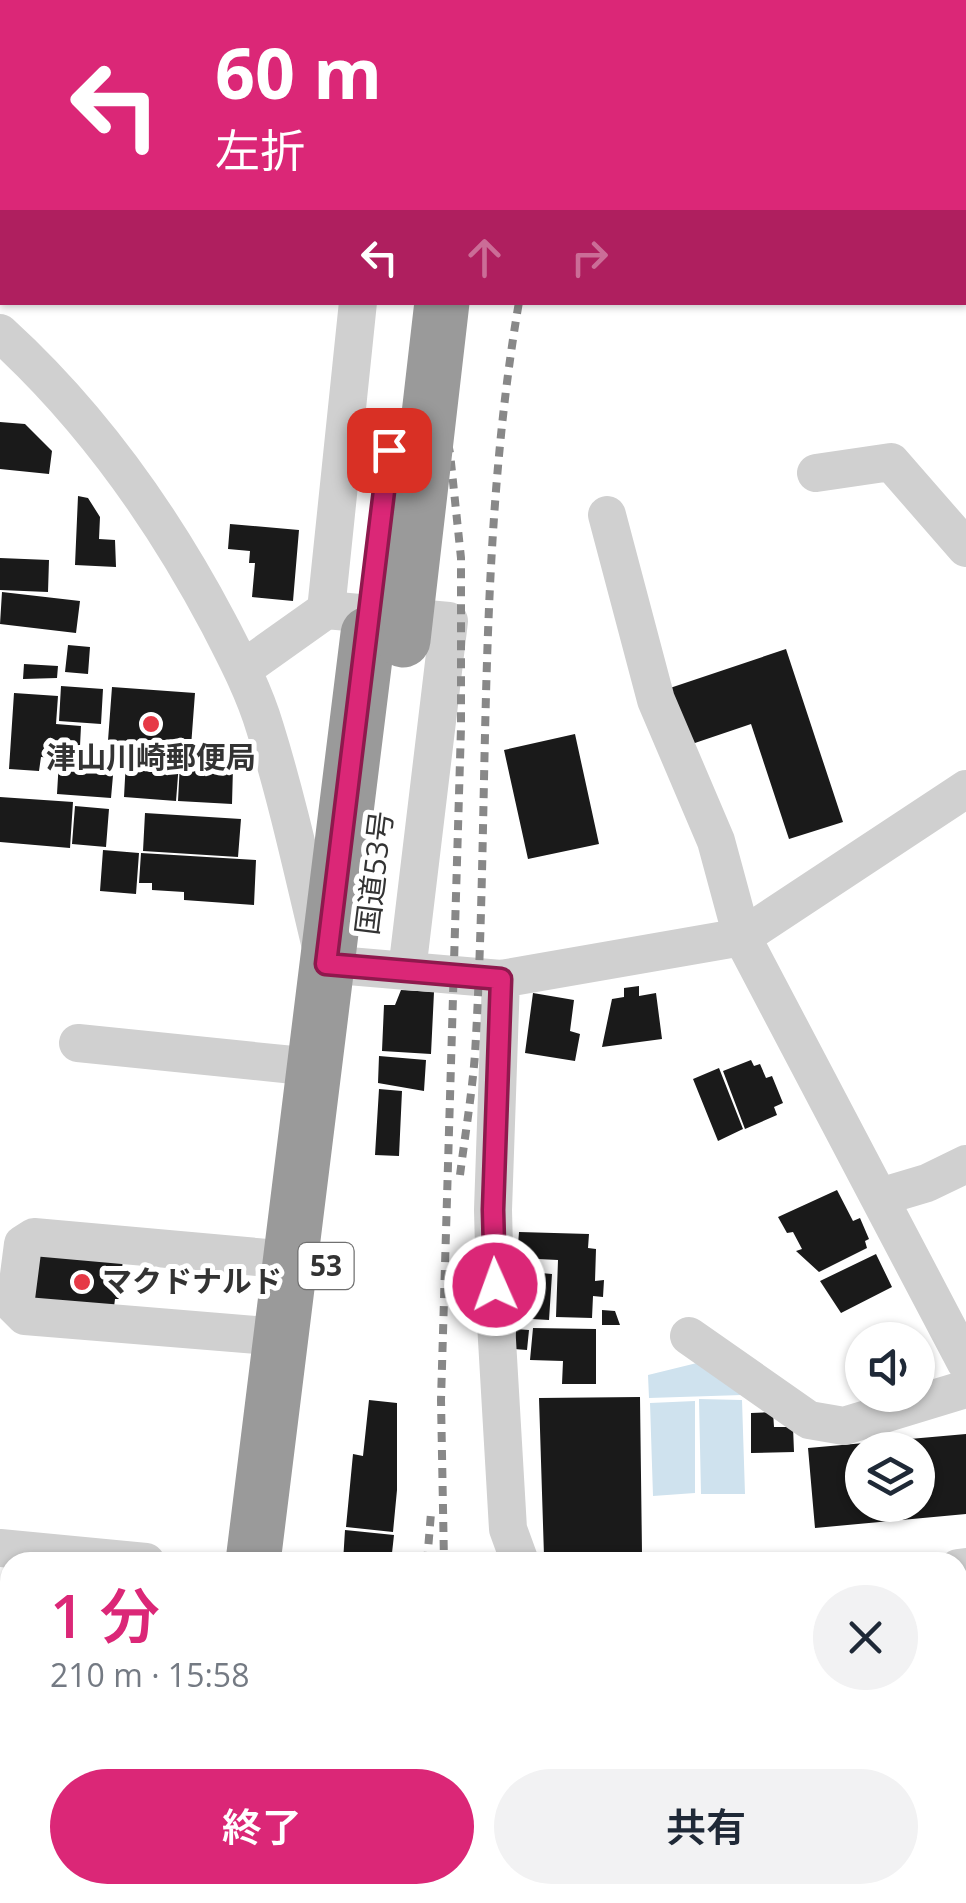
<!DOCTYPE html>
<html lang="ja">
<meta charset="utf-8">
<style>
body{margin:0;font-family:"Open Sans","Noto Sans JP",sans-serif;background:#f2f2f3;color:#1f2937;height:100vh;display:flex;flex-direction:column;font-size:38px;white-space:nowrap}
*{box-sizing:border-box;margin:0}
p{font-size:32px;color:#747a83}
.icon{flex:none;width:55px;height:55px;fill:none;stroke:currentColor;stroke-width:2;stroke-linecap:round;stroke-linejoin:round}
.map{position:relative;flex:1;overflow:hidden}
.drawer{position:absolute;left:0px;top:1552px;width:968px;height:352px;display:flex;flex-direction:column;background:#fff;border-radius:30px 30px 0 0;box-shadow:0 2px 8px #0004}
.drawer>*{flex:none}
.guide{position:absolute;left:0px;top:0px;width:968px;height:305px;box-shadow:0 2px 8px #0004;background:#db2777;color:#fff;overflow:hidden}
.controls{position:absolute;left:845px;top:1322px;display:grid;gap:20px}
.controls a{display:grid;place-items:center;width:90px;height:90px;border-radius:50%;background:#fff;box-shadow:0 2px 8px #0004;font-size:50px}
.pin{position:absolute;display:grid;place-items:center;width:85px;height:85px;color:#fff;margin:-42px;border-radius:20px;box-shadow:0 5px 15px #0006}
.me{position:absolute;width:110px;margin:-55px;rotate:358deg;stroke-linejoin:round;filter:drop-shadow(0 0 8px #0008)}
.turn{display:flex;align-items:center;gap:35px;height:210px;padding:0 50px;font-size:45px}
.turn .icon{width:130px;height:130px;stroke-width:2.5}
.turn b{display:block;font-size:70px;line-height:85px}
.lanes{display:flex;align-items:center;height:95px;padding:0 50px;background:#0003;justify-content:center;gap:50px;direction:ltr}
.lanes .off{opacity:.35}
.round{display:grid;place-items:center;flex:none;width:105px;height:105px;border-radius:52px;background:#f2f2f3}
.overview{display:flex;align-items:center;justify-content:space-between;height:170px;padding:0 50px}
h1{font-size:60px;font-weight:600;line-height:75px;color:#db2777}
.cta{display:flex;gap:20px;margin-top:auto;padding:20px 50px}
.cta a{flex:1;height:115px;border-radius:60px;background:#db2777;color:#fff;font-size:40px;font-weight:600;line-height:115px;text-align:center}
.cta a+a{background:#f2f2f3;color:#1f2937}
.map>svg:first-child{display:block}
.water{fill:#cfe2ee}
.building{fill:#1a1a1a;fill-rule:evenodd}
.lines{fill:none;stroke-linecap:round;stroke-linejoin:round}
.minor{stroke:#d0d0d0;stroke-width:38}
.highway{stroke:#9a9a9a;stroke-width:55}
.rail{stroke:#888;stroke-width:8;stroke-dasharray:10 8;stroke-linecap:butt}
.highway-bridge{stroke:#9a9a9a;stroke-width:55}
.route-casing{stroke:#8e194d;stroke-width:25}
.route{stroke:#db2777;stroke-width:18}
.poi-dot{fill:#e63946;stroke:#fff;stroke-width:4}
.labels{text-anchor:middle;stroke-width:10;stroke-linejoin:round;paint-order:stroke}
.shield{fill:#fff;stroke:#707070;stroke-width:2.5}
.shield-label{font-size:28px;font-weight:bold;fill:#333}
.poi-label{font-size:30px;font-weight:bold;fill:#333;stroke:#fff}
.street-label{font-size:30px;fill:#333;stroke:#fff}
</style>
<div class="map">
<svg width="966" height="1903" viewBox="0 0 966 1903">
<rect width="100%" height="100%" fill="#fff"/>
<path class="water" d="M705 1361 742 1395 649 1398 648 1375Z
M699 1399 742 1400 745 1494H701Z
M695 1401V1493L653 1496 650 1403Z"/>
<path class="building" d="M0 422 25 424 52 451 49 474 0 469Z
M78 496 88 498 100 517 99 539 115 540 116 567 75 565Z
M230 524 299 530 293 601 252 597 255 563H249L250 551 228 549Z
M0 558 49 560 48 592 0 590Z
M2 592 80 601 76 633 0 624Z
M68 645 90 647 88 674 65 672Z
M786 649 843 822 789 839 751 724 686 746 667 689Z
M24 664 58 666 57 678 23 679Z
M61 686 103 689 101 724 59 721Z
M112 687 195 693 190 760 107 754Z
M14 693 58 696 56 724 81 726 80 746 56 745 55 758 41 757 39 771 9 769Z
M575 734 599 844 528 859 504 750Z
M59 760 114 764 111 798 57 794Z
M126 760 179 763 176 801 124 797Z
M180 763 233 767 232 804 178 801Z
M0 797 73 802 70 848 0 842Z
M75 806 109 809 106 847 72 844Z
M145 813 241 819 238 857 143 851Z
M103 850 139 853 136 894 100 891Z
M141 853 256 860 254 905 184 900V892L152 890V883H139Z
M639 986V996L656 993 662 1039 602 1047 612 999 624 997V988Z
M401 990 434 992 431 1054 382 1051 384 1005H395Z
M533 993 574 1000 570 1031 580 1034 575 1061 525 1053Z
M379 1056 426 1060 424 1091 378 1083Z
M751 1060 754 1066 760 1064 766 1078 772 1076 783 1103 774 1107 777 1115 745 1129 723 1071Z
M719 1068 743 1129 718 1141 693 1079Z
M379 1089 402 1091 399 1156 375 1155Z
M837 1190 853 1221 860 1218 869 1239 865 1241 867 1248 819 1272 796 1251 802 1249 793 1232 787 1233 778 1217Z
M519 1232 589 1234 588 1248 596 1249 595 1281 604 1280 603 1297 593 1296 592 1318 556 1317 558 1260 517 1258Z
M36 1246 124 1249 119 1299H115L113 1315 30 1306Z
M876 1254 892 1287 841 1313 820 1281Z
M518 1271 552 1274 549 1320 515 1318Z
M602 1310 615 1311 620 1325H602Z
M533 1328 596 1329V1384H562L563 1361 530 1360Z
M516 1329 529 1330 527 1350 514 1349Z
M640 1397 642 1553 544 1556 539 1398Z
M369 1400 397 1403V1490L393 1532 346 1527 353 1454 363 1456Z
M773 1412 774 1427H793L794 1452 751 1453V1413Z
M966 1434V1514L815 1528 808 1448ZM862 1450H918V1505H862Z
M345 1530 394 1535 391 1562H343Z
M7 1589H10V1700L0 1699V1656Z
M958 1733H966V1903H647V1895H958Z
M560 1895H582V1903H560Z"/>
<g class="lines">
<path class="minor" d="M790 0 792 2
M965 165 966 166
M0 175H2
M0 333C90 415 162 516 219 624 236 657 254 691 265 728 289 805 306 886 325 964L501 979 742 937 966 789
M816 473 891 462 966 548
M607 515 656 700 716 841 742 937 966 1363
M326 610 449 621 407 971
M243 669 326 610 358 302
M501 979 493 1210 496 1323 508 1529 520 1562
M78 1043 313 1067
M880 1197 927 1183 966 1164
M689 1336 809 1420 844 1426 966 1389
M280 1337 25 1316 15 1306 23 1244 34 1237 290 1260
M0 1548 146 1562
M958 1568 966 1567
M537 1895V1903"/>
<path class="highway" d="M441 2V0
M253 1562 368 634
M206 1903 207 1895"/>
<path class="rail" d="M310 0 311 2
M634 2 636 0
M419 302 450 453 461 558V727L441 1400 444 1562
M460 1175C465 1135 472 1094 475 1054 490 803 476 551 519 302
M427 1562 431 1513
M414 1903V1895
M434 1903V1895"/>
<path class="highway-bridge" d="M403 640 442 302"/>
</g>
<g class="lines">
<g class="route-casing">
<path id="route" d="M389 450 326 964 501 979 493 1210 495 1285"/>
</g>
<use href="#route" class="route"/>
</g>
<g class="poi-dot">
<circle cx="151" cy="724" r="10"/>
<circle cx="82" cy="1282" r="10"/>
</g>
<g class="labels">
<rect class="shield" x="298.5" y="1243" width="55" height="46" rx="8"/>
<g class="shield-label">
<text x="326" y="1276">53</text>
</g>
<g class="poi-label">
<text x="151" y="768">津山川崎郵便局</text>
<text x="102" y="1292" text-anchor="start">マクドナルド</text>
</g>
<g class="street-label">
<text transform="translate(375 873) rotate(-83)" y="10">国道53号</text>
</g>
</g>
</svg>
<div class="controls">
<a><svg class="icon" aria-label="sound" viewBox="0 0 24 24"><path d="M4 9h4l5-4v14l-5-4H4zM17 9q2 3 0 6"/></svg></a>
<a><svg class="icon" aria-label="layers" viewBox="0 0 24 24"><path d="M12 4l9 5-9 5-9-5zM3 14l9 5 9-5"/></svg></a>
</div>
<div class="pin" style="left:389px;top:450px;background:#d93025"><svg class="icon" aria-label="arrive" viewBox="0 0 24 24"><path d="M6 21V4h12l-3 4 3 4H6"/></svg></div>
<svg class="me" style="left:495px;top:1285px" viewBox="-20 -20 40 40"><circle r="17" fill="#db2777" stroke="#fff" stroke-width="3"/><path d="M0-11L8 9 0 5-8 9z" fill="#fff"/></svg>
<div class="guide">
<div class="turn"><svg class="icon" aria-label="left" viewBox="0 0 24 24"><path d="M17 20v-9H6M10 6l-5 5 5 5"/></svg><div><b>60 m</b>左折</div></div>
<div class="lanes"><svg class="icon" aria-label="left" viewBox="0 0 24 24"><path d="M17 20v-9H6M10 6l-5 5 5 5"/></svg><svg class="icon off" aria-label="ahead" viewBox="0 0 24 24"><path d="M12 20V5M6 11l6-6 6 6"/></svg><svg class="icon off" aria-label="right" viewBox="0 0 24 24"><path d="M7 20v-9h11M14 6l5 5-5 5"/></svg></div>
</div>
<section class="drawer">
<div class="overview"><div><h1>1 分</h1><p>210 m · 15:58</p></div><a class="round"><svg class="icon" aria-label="close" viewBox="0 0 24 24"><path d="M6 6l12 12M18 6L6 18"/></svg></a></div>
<div class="cta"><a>終了</a><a>共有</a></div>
</section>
</div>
